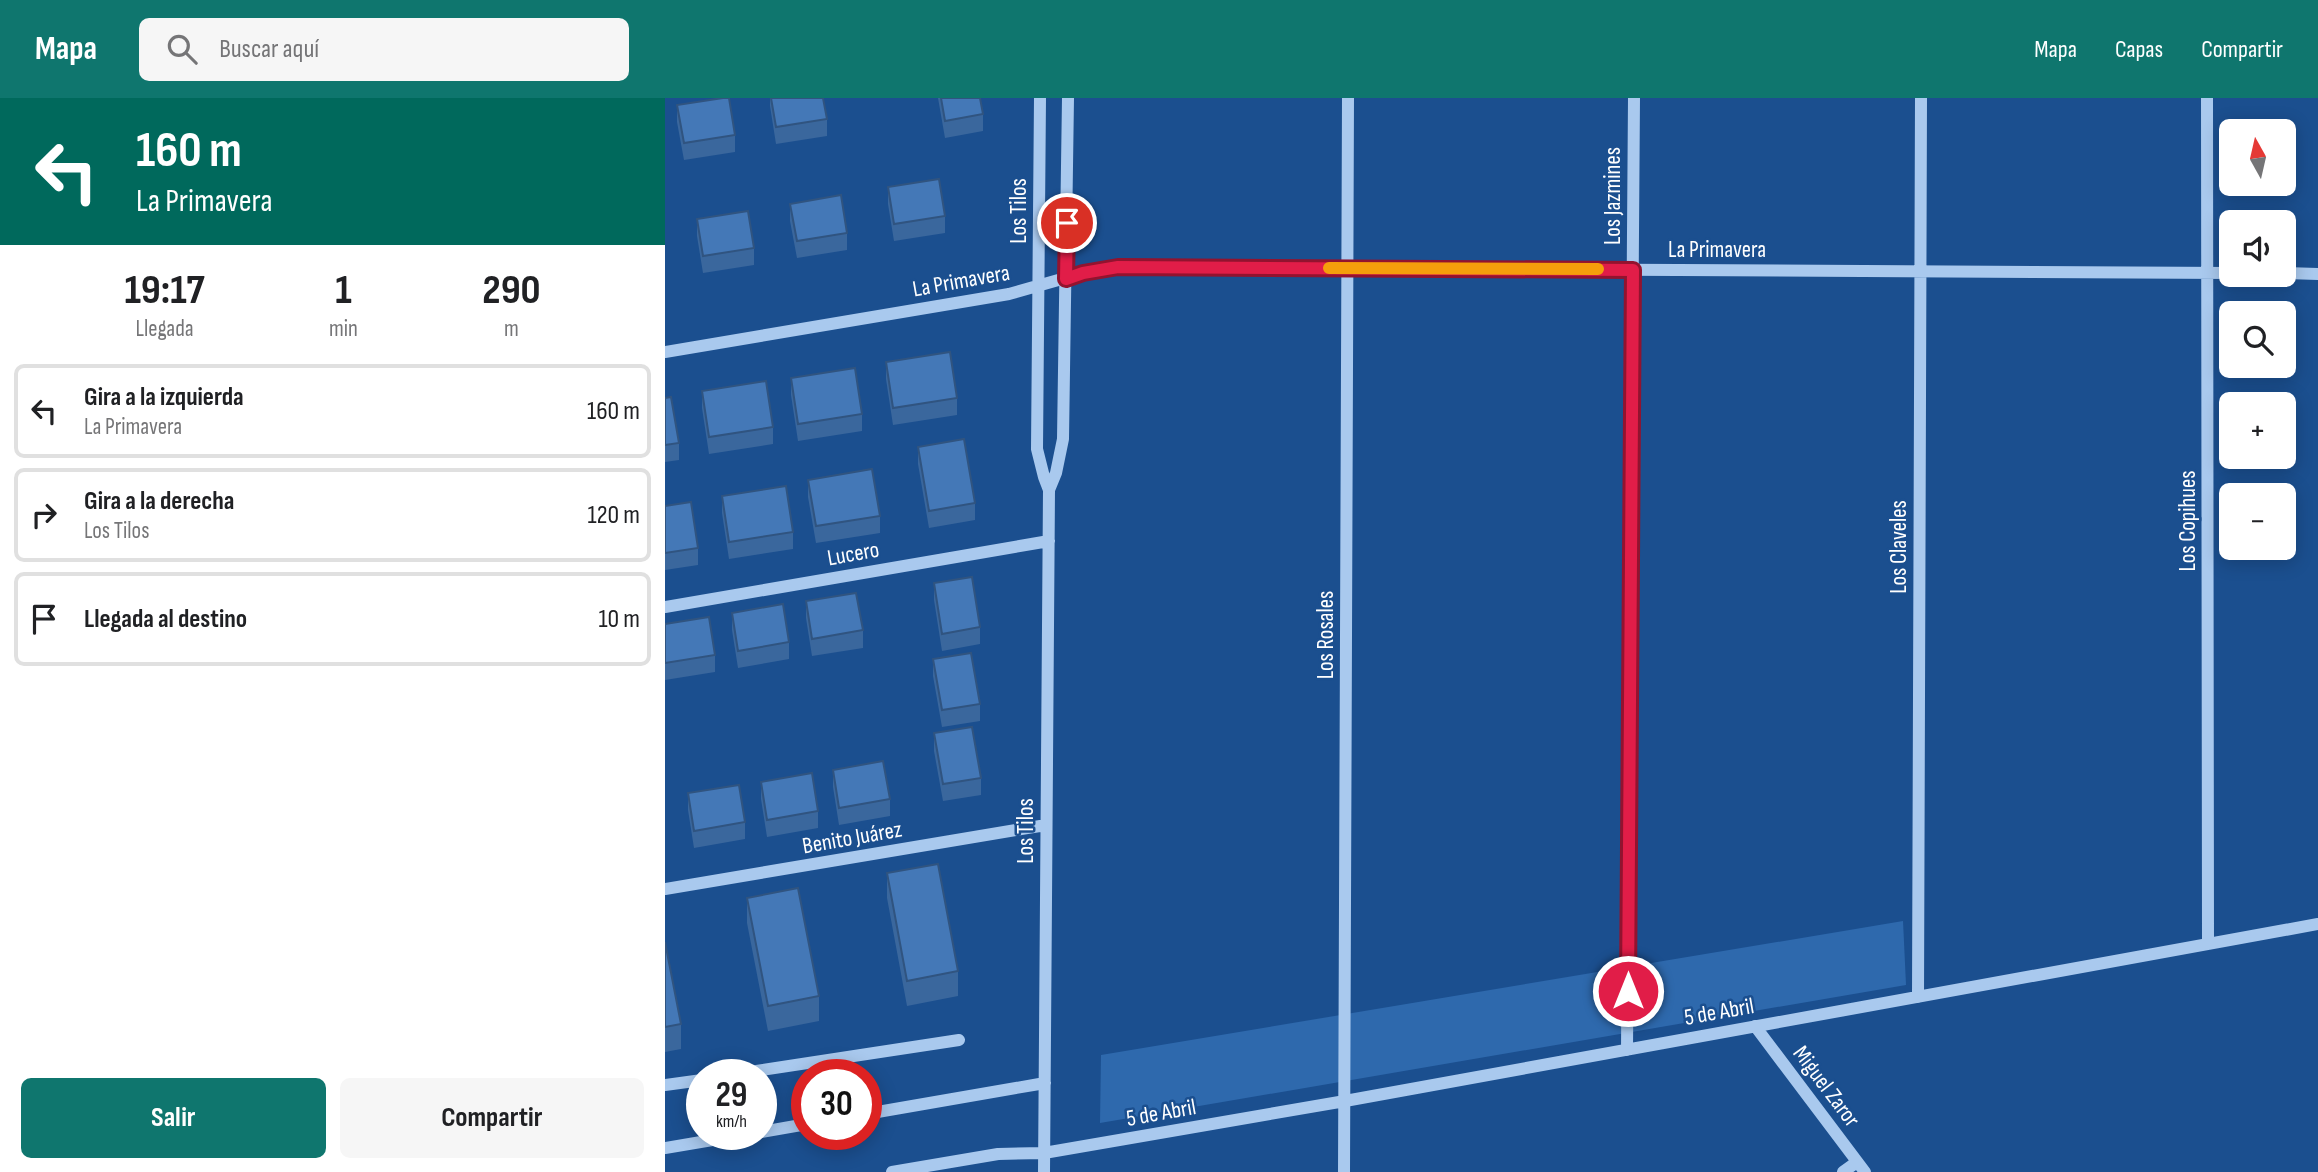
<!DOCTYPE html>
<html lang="es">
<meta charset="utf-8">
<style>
body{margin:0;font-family:"Sofia Sans Condensed",sans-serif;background:#f6f6f6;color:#202124;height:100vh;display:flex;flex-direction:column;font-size:26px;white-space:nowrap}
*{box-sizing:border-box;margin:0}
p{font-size:23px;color:#757577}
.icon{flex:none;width:38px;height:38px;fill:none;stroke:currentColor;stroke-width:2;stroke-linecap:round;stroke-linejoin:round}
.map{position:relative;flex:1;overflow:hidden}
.panel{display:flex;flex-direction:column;background:#fff;width:665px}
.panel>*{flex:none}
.hud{background:#00695c;color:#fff;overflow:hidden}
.needle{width:46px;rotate:352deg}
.fabs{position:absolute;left:1554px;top:21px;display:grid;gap:14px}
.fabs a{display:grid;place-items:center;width:77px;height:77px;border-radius:10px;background:#fff;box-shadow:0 4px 18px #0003;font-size:35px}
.speed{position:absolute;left:21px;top:961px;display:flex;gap:14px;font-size:35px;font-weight:700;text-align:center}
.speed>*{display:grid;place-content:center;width:91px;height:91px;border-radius:50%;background:#fff;box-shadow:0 4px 18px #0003;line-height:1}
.speed small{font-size:18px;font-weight:400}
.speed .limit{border:10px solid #d22;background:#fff;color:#111}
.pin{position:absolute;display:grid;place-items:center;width:60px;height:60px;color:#fff;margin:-30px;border:4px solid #fff;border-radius:50%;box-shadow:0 2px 7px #0007}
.me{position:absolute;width:77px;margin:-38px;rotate:0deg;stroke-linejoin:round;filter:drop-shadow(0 0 5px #0008)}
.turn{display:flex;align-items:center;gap:24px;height:147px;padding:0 21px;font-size:32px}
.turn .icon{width:91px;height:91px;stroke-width:2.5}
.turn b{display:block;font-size:49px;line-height:60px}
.eta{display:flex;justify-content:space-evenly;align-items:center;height:119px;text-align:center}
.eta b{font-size:42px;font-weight:700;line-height:49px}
.action{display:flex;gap:14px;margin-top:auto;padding:14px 21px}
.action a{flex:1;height:80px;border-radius:10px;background:#0f766e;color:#fff;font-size:28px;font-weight:700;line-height:80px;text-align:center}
.action a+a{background:#f6f6f6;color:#202124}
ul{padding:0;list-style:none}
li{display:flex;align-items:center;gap:21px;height:94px;margin:0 14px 10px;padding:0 7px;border:4px solid #e0e0e0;border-radius:10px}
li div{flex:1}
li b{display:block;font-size:26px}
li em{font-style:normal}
header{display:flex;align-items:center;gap:42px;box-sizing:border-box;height:98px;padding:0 35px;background:#0f766e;color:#fff}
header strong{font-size:33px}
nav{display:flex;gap:38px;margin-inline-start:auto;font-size:24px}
.search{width:490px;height:63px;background:#f6f6f6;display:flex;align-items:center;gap:18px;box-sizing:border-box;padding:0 24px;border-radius:10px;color:#757577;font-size:26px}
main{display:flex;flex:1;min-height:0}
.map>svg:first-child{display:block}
.green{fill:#2e69ad}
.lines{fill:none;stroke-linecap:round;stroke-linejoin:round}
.minor{stroke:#a9c9ee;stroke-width:12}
.wall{fill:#3a679d}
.building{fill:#4478b7;stroke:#305480;stroke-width:2}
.route-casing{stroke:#92132f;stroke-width:18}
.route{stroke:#e11d48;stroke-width:12}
.slow{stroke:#f59e0b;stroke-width:12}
.labels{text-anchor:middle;stroke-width:5;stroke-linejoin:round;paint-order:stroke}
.street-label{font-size:23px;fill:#fff;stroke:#1b4f8f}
</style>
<header>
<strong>Mapa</strong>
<div class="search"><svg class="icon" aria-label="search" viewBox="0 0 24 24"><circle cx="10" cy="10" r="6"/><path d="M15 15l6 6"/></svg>Buscar aquí</div>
<nav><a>Mapa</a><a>Capas</a><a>Compartir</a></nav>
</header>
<main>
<section class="panel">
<div class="hud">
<div class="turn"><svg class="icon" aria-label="left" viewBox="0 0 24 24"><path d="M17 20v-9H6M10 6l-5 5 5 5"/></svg><div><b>160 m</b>La Primavera</div></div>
</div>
<div class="eta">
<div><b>19:17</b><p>Llegada</p></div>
<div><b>1</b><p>min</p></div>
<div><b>290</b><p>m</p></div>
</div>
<ul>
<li><svg class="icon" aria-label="left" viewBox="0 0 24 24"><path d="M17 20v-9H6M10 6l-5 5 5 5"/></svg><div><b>Gira a la izquierda</b><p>La Primavera</p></div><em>160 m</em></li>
<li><svg class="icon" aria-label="right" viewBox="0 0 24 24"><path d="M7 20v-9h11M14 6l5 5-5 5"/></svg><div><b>Gira a la derecha</b><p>Los Tilos</p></div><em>120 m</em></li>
<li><svg class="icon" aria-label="arrive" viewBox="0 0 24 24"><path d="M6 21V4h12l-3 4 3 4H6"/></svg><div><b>Llegada al destino</b></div><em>10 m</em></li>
</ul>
<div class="action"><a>Salir</a><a>Compartir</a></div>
</section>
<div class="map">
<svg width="1653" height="1074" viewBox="0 0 1653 1074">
<rect width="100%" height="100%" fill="#1b4f8f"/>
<path class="green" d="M1238 823 1241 887 435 1025 436 957Z"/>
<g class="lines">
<path class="minor" d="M375 0 372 351 379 379 384 392
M1542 0 1543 846
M1619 175 1653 176
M0 254 344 196 418 175 453 169 1566 175
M0 509 384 443
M0 791 381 727
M1253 899 1256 0
M1090 928 1200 1074
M962 952 969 0
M71 976 294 942
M0 987 37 982
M201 1016 380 985
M96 1034 142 1026
M0 1050 83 1036
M227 1074 333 1056 379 1055 680 1003 1653 826
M379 1074 384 392 391 375 398 341 403 0
M679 1074 683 0
M1178 1074 1192 1064"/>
</g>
<path class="wall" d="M105 0H158L162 21V38L111 46 105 8Z
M273 0H315L318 16V33L280 40Z
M12 7 70 37V54L19 62 12 24Z
M223 89 280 118V135L229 143 223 106Z
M125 106 182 135V152L132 160 125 123Z
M32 121 89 150V167L38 175 32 138Z
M221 264 292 300V317L228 327 221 281Z
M126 280 197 316V333L133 343 126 297Z
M37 293 108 329V346L44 356 37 310Z
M0 300 14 345V362L0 364Z
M253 349 310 405V422L264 430 253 366Z
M143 382 215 418V435L151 445 143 399Z
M57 398 128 434V451L64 461 57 415Z
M0 408 33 450V467L0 472Z
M269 485 315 529V546L277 553 269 502Z
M141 503 198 532V550L147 558 141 520Z
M67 515 124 544V561L73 570 67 532Z
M0 526 50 557V574L0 582Z
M268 561 315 606V623L277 629 268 578Z
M269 635 316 680V697L278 703 269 653Z
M168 672 225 701V718L174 727 168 689Z
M96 684 153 713V730L102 739 96 701Z
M23 695 80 724V741L29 750 23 712Z
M222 775 293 873V898L242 908 222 800Z
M82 800 154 898V923L103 933 82 825Z
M0 844 16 926V951L0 954Z"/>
<path class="building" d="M58 0H64L70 37 19 45 12 7Z
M106 0H158L162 21 111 29Z
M276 0H315L318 16 280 23Z
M274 81 280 118 229 126 223 89Z
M176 97 182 135 132 143 125 106Z
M83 113 89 150 38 158 32 121Z
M285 254 292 300 228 310 221 264Z
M190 270 197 316 133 326 126 280Z
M101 283 108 329 44 339 37 293Z
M6 299 14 345 0 347V300Z
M299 341 310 405 264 413 253 349Z
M207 371 215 418 151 428 143 382Z
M121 388 128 434 64 444 57 398Z
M26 404 33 450 0 455V408Z
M307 479 315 529 277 536 269 485Z
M191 495 198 532 147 541 141 503Z
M118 506 124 544 73 553 67 515Z
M44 519 50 557 0 565V526Z
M306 555 315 606 277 612 268 561Z
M307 629 316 680 278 686 269 635Z
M218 663 225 701 174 710 168 672Z
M147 675 153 713 102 722 96 684Z
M74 687 80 724 29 733 23 695Z
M273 766 293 873 242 883 222 775Z
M133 790 154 898 103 908 82 800Z
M0 844 16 926 0 929Z"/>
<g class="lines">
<g class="route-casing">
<path id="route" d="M402 125 401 181 418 175 453 169 968 172 963 893"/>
</g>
<use href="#route" class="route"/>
<path class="slow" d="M664 170 933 171"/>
</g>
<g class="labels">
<g class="street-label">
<text transform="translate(947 98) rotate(-90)" y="8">Los Jazmines</text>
<text transform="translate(353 113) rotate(-90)" y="8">Los Tilos</text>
<text x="1052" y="159">La Primavera</text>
<text transform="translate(296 182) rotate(-10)" y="8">La Primavera</text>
<text transform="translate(1522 423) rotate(-90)" y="8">Los Copihues</text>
<text transform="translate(1233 449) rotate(-90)" y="8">Los Claveles</text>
<text transform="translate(188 455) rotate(-10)" y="8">Lucero</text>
<text transform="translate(660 537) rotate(-90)" y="8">Los Rosales</text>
<text transform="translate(360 733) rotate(-90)" y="8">Los Tilos</text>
<text transform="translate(187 739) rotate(-10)" y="8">Benito Juárez</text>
<text transform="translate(1054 913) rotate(-10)" y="8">5 de Abril</text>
<text transform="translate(1162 988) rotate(53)" y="8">Miguel Zaror</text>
<text transform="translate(496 1014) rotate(-10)" y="8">5 de Abril</text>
</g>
</g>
</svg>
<div class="fabs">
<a><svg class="needle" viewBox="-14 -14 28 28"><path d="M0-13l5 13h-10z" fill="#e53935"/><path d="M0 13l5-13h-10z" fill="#757577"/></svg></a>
<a><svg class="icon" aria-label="sound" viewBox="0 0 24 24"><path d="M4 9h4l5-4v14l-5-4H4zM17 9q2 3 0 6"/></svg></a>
<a><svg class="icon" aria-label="search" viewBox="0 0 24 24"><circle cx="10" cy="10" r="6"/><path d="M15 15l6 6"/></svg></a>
<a>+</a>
<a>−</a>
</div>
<div class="speed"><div>29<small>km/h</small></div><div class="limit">30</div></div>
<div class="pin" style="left:402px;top:125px;background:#d93025"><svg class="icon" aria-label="arrive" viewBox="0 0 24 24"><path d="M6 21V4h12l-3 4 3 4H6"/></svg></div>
<svg class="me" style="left:963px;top:893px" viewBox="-20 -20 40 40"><circle r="17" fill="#e11d48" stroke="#fff" stroke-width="3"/><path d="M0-11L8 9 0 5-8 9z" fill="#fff"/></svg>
</div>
</main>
